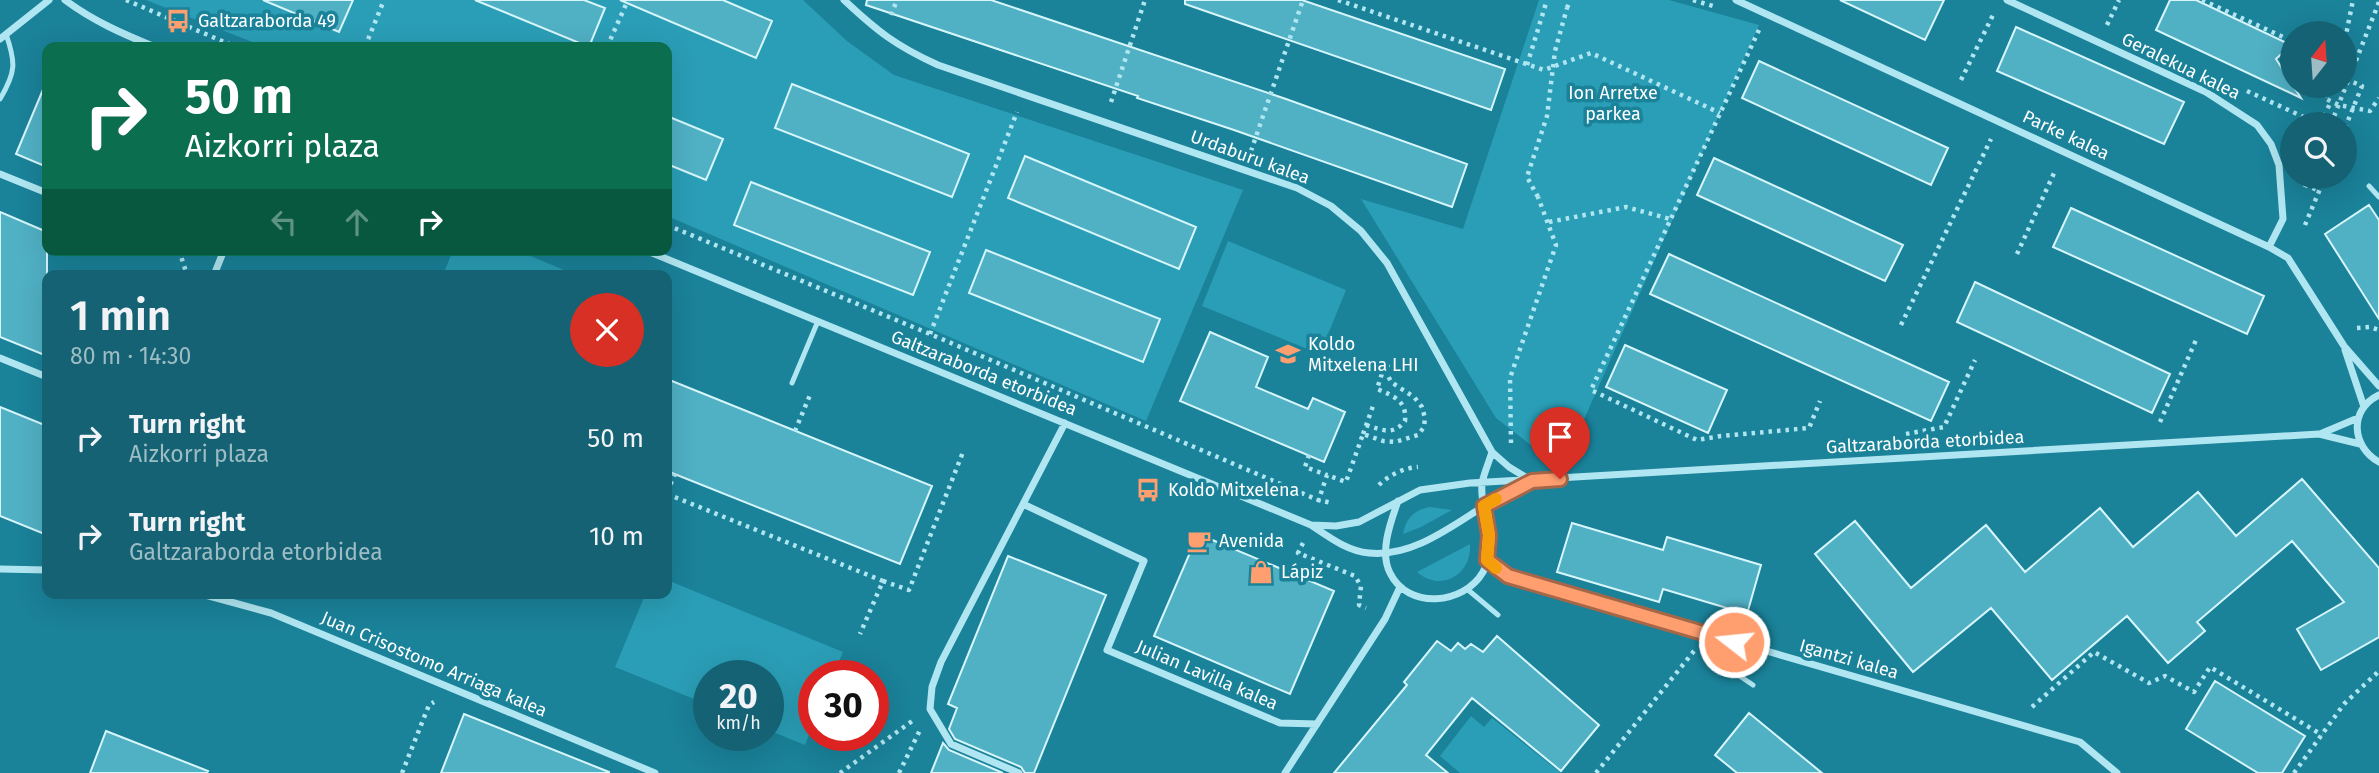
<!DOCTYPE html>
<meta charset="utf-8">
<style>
body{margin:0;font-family:"Fira Sans",sans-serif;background:#1d6878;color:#f1f3f6;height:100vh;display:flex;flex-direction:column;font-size:26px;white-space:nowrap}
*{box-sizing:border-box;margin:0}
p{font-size:23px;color:#9dbcc4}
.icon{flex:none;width:38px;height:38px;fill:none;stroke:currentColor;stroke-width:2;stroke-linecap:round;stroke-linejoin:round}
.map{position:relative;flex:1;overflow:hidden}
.sheet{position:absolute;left:42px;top:270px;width:630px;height:329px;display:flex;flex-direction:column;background:#146273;border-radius:14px;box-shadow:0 7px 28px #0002}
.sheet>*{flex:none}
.hud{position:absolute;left:42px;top:42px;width:630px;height:214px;border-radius:14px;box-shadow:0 7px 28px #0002;background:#0b6e4f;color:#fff;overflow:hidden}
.needle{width:46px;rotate:17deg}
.fabs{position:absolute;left:2280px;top:21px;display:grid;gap:14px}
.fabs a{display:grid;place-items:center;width:77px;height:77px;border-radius:50%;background:#146273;box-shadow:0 7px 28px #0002;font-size:35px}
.speed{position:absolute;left:693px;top:660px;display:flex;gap:14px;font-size:35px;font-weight:700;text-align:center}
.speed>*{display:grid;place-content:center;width:91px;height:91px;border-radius:50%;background:#146273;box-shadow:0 7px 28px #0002;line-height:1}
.speed small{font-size:18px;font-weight:400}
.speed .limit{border:10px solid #d22;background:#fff;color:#111}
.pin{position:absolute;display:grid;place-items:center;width:60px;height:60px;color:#fff;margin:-72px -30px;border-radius:50% 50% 50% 0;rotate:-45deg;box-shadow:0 0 7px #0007}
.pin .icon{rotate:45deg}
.me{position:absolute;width:77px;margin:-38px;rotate:286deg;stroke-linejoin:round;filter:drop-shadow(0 0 5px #0008)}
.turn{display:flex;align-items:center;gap:24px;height:147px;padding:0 28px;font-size:32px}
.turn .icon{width:91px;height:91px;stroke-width:2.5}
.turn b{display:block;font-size:49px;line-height:60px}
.lanes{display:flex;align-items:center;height:66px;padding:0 28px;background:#0003;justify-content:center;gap:35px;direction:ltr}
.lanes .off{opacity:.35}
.round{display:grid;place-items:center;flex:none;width:74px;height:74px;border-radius:37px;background:#1d6878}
.headline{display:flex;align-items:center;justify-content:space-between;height:119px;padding:0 28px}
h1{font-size:42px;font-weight:600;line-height:52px}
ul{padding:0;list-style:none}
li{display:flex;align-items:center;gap:21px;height:98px;padding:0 28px}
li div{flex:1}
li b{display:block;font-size:26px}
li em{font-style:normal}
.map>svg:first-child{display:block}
.green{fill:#2a9eb6}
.building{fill:#50b0c4;stroke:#d7f6fc;stroke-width:2}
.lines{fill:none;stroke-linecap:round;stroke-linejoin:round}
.path{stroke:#b0e6f1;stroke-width:4.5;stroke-dasharray:3.5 5;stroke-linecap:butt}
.lane{stroke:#b0e6f1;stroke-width:5}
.street{stroke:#b0e6f1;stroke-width:7}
.path-bridge{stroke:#b0e6f1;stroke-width:4.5;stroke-dasharray:3.5 5;stroke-linecap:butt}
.route-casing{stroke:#a66749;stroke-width:18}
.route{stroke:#ff9f70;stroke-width:12}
.slow{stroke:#f59e0b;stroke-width:12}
.labels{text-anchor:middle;stroke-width:7;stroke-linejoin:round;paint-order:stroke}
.poi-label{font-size:18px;fill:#fff;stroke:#1a8299;text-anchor:start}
.street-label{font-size:18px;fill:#fff;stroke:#1a8299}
.park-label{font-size:18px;fill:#fff;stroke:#1a8299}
</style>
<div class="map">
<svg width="2379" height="773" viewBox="0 0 2379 773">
<rect width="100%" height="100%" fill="#1a8299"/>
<path class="green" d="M146 0H803L847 41 894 75 1243 190 1146 421 667 216V47H265Z
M1539 0H1669L1759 25 1562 469 1496 418 1361 199 1463 229Z
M1228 241 1346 290 1320 354 1202 306Z
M453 250H516L576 275H443Z
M1430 507 1452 510 1421 527 1403 534C1406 518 1414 510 1430 507Z
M1470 544C1472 575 1441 593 1417 572Z
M667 580 843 652 833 675 814 676V723L805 745 768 730V676H709V705L615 667 646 593H667Z
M1471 716 1484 727 1492 718 1561 773H1460L1440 756Z"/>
<path class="building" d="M263 0H353L339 32Z
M475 0H584L605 8 589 47Z
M620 0H723L772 21 756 58Z
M867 0H991L1286 99 1467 164 1452 207 1234 130 1137 98 1138 96 866 5Z
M1185 0H1302L1505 69 1491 110 1185 4Z
M1840 0H1944L1925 40Z
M2170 0H2196L2291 45 2276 59 2301 98 2156 30Z
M2016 27 2184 102 2164 144 1997 71Z
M1759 61 1948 148 1931 185 1742 98Z
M47 80V167L16 154Z
M792 84 969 154 952 197 775 128Z
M667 116 723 139 706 180 667 164Z
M1025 156 1196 227 1179 269 1008 198Z
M1714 158 1903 245 1885 281 1697 195Z
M751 182 930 252 913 295 734 225Z
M2369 205 2379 220V319L2325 234Z
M2071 208 2264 296 2247 334 2053 247Z
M0 212 47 232V356L0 337Z
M986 250 1160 319 1143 362 969 293Z
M1669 254 1949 382 1931 421 1650 294Z
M1975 282 2170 374 2152 413 1957 322Z
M1210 332 1268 357 1256 387 1308 409 1313 398 1345 412 1324 462 1180 401Z
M1625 345 1727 390 1708 433 1606 387Z
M667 379 932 486 900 564 667 471Z
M0 407 47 426V535L0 516Z
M2302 479 2379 568V637L2321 670 2297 629 2344 602 2292 541 2197 622 2205 631 2168 663 2127 616 2052 680 1991 608 1913 672 1815 554 1855 521 1911 588 1986 525 2025 572 2100 508 2133 547 2198 492 2236 536Z
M1572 523 1663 550 1667 537 1761 565 1747 614 1663 589 1659 602 1557 572Z
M1198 534 1334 591 1290 694 1154 636Z
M1008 556 1106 595 1034 773H1025L1021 767 955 739 949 729 957 708 948 704Z
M1497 636 1599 725 1561 771 1472 698 1426 755 1448 773H1334L1407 685 1404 682 1437 641 1451 651 1458 643 1465 649 1471 644 1483 652Z
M2215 681 2305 736 2282 773H2258L2186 729Z
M1749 713 1822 773H1737L1715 755Z
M464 714 609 772V773H441Z
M106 731 208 771 207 773H90Z
M943 743 949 750 1003 773H931Z"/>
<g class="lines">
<path class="path" d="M126 0 236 47
M1338 0 1544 70 1591 53 1720 113
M1693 0 1716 7
M2202 0 2292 41
M1567 8 1570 0
M891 15 897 0
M2107 25 2119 0
M1759 30 1591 390 1697 440 1721 436 1809 428 1820 401
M2345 40 2353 0
M365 47 384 0
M607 47 628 0
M1527 65 1547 0
M1961 80 1993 15
M2330 86 2324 98 2339 105 2370 111 2379 98
M2247 91 2319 124
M1111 102 1145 0
M2321 124 2331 101
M2331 124 2379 2
M1251 151 1303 0
M2309 177 2305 185 2320 191
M1549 222 1626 207 1670 219
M667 225 930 334 1318 500 1332 503
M2305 225 2325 177
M179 250 187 275
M2017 254 2055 171
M1901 325 1991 139
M2357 328 2370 327 2379 330
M930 334 1017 112
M2160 422 2196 340
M1366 425C1382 430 1393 436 1405 421 1407 401 1394 396 1377 389L1384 367
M795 431 810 395
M1363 434 1373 406
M1906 434 1944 427 1975 360
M1511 443 1510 378 1556 245 1538 197
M1309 455 1305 467 1327 475
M1379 485C1389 475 1404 468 1418 467
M667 492 675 474
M667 494 883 581 860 634
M1318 502 1327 475 1346 482 1363 434 1383 441 1395 442 1418 435 1424 427 1425 418 1422 407 1414 397 1391 382 1384 367 1404 357
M1303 543 1298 553 1355 576 1361 586 1359 605 1366 608
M883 581 909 590 963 452
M2032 707 2094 652 2149 683 2165 676 2194 692 2210 667 2322 735
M402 773 429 705 434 702
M840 773 915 719
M899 773 920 730
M1596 773 1694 651
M2294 773 2344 704 2379 671"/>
<path class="lane" d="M0 99C16 72 16 63 6 34
M2369 186 2379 197
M792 383 818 321
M1467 589 1498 615
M1708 634 1716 660 1753 685"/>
<path class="street" d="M65 0C93 21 123 34 155 47
M844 0C877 31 896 46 938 65L1297 188 1331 206 1361 231 1387 263 1492 452 1509 467 1532 481
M1736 0 2269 247 2288 258 2344 346 2379 386
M2007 0 2206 92 2257 125 2271 144 2279 165 2283 219 2269 247
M0 39 49 0
M0 174 47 193
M645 250 1311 525C1329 537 1347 551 1369 553 1418 558 1461 518 1501 496 1511 491 1521 486 1531 482
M214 275 224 250
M2345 350 2364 407
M0 358 47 377
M2379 395C2348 410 2352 447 2379 462
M1065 423 1023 504 1144 561 1107 650 1280 723 1317 724
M2320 434 2358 418
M1398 501C1391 521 1379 552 1390 573 1408 610 1464 605 1483 572 1499 544 1479 512 1482 483 1484 473 1489 462 1492 452
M1311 525 1336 526 1359 522 1420 490 1470 483 2319 434 2360 444
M1487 560 1508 576 2080 742 2117 773
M0 569 47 570
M198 593 271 613 655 773
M1019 773 951 744 930 709 932 687 941 662 1023 504
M1285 773 1385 619 1400 587"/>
<path class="path-bridge" d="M2345 128 2362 86 2348 80
M1538 197 1527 177 1547 116 1555 51 1567 8"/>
</g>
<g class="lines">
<g class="route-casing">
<path id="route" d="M1560 479 1532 481 1484 506 1489 535 1487 560 1508 576 1734 642"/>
</g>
<use href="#route" class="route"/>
<path class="slow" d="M1496 568 1487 560 1489 535 1484 506 1496 499"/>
</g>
<defs>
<g id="bus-bare" transform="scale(1.89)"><path d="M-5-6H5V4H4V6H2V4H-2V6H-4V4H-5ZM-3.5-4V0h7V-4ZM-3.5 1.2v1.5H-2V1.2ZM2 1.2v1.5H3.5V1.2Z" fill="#ff9f70" stroke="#1a8299" stroke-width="2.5" paint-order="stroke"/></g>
<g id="school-bare" transform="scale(1.89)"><path d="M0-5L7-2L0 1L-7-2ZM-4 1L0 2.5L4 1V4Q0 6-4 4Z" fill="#ff9f70" stroke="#1a8299" stroke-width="2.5" paint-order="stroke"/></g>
<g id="cafe-bare" transform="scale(1.89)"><path d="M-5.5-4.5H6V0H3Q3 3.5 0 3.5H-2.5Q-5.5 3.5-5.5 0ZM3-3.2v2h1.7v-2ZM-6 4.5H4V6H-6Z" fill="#ff9f70" stroke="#1a8299" stroke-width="2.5" paint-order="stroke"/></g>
<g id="shop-bare" transform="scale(1.89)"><path d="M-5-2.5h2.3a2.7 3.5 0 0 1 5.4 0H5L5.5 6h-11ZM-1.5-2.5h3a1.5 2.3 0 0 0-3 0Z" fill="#ff9f70" stroke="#1a8299" stroke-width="2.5" paint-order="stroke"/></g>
</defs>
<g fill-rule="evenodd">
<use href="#bus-bare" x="178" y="21"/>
<use href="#school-bare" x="1288" y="354"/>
<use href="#bus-bare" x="1148" y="490"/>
<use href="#cafe-bare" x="1199" y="541"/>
<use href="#shop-bare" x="1261" y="572"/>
</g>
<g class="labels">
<g class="poi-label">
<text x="198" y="27">Galtzaraborda 49</text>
<text x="1308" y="350">Koldo<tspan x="1308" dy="21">Mitxelena LHI</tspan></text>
<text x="1168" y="496">Koldo Mitxelena</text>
<text x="1219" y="547">Avenida</text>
<text x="1281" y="578">Lápiz</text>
</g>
<g class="street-label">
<text transform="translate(2181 66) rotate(26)" y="6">Geralekua kalea</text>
<text transform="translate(2066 135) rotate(25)" y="6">Parke kalea</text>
<text transform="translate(1250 157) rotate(20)" y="6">Urdaburu kalea</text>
<text transform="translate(984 373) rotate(22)" y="6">Galtzaraborda etorbidea</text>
<text transform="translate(1925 442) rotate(-3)" y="6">Galtzaraborda etorbidea</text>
<text transform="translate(1849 659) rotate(16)" y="6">Igantzi kalea</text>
<text transform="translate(434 664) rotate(23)" y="6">Juan Crisostomo Arriaga kalea</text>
<text transform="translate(1207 675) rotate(23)" y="6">Julian Lavilla kalea</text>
</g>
<g class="park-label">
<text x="1613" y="99">Ion Arretxe<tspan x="1613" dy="21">parkea</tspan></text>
</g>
</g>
</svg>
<div class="fabs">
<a><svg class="needle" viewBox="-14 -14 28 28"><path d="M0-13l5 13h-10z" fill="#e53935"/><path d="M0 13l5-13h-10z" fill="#9dbcc4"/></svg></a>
<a><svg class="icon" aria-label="search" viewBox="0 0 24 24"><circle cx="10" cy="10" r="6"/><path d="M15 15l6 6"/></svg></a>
</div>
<div class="speed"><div>20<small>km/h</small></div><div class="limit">30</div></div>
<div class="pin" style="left:1560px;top:479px;background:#d93025"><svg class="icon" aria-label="arrive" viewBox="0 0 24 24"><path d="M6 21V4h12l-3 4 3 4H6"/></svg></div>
<svg class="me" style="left:1734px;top:642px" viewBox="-20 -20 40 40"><circle r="17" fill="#ff9f70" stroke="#fff" stroke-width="3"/><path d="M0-11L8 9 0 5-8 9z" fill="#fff"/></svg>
<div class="hud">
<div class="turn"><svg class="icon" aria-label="right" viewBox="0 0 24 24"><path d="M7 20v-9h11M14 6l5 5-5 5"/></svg><div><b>50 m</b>Aizkorri plaza</div></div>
<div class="lanes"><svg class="icon off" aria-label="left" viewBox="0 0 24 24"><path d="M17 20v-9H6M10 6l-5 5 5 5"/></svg><svg class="icon off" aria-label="ahead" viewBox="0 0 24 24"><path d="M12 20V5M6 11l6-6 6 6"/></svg><svg class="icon" aria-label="right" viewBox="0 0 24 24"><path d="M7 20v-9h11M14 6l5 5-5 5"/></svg></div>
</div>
<section class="sheet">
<div class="headline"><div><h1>1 min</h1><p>80 m · 14:30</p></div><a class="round" style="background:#d93025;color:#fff"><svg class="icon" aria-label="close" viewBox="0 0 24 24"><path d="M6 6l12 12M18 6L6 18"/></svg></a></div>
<ul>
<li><svg class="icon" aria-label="right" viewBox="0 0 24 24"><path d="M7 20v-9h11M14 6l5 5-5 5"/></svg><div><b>Turn right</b><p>Aizkorri plaza</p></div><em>50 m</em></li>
<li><svg class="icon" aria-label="right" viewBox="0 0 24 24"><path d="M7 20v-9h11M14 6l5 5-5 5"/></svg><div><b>Turn right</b><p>Galtzaraborda etorbidea</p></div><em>10 m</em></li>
</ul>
</section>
</div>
